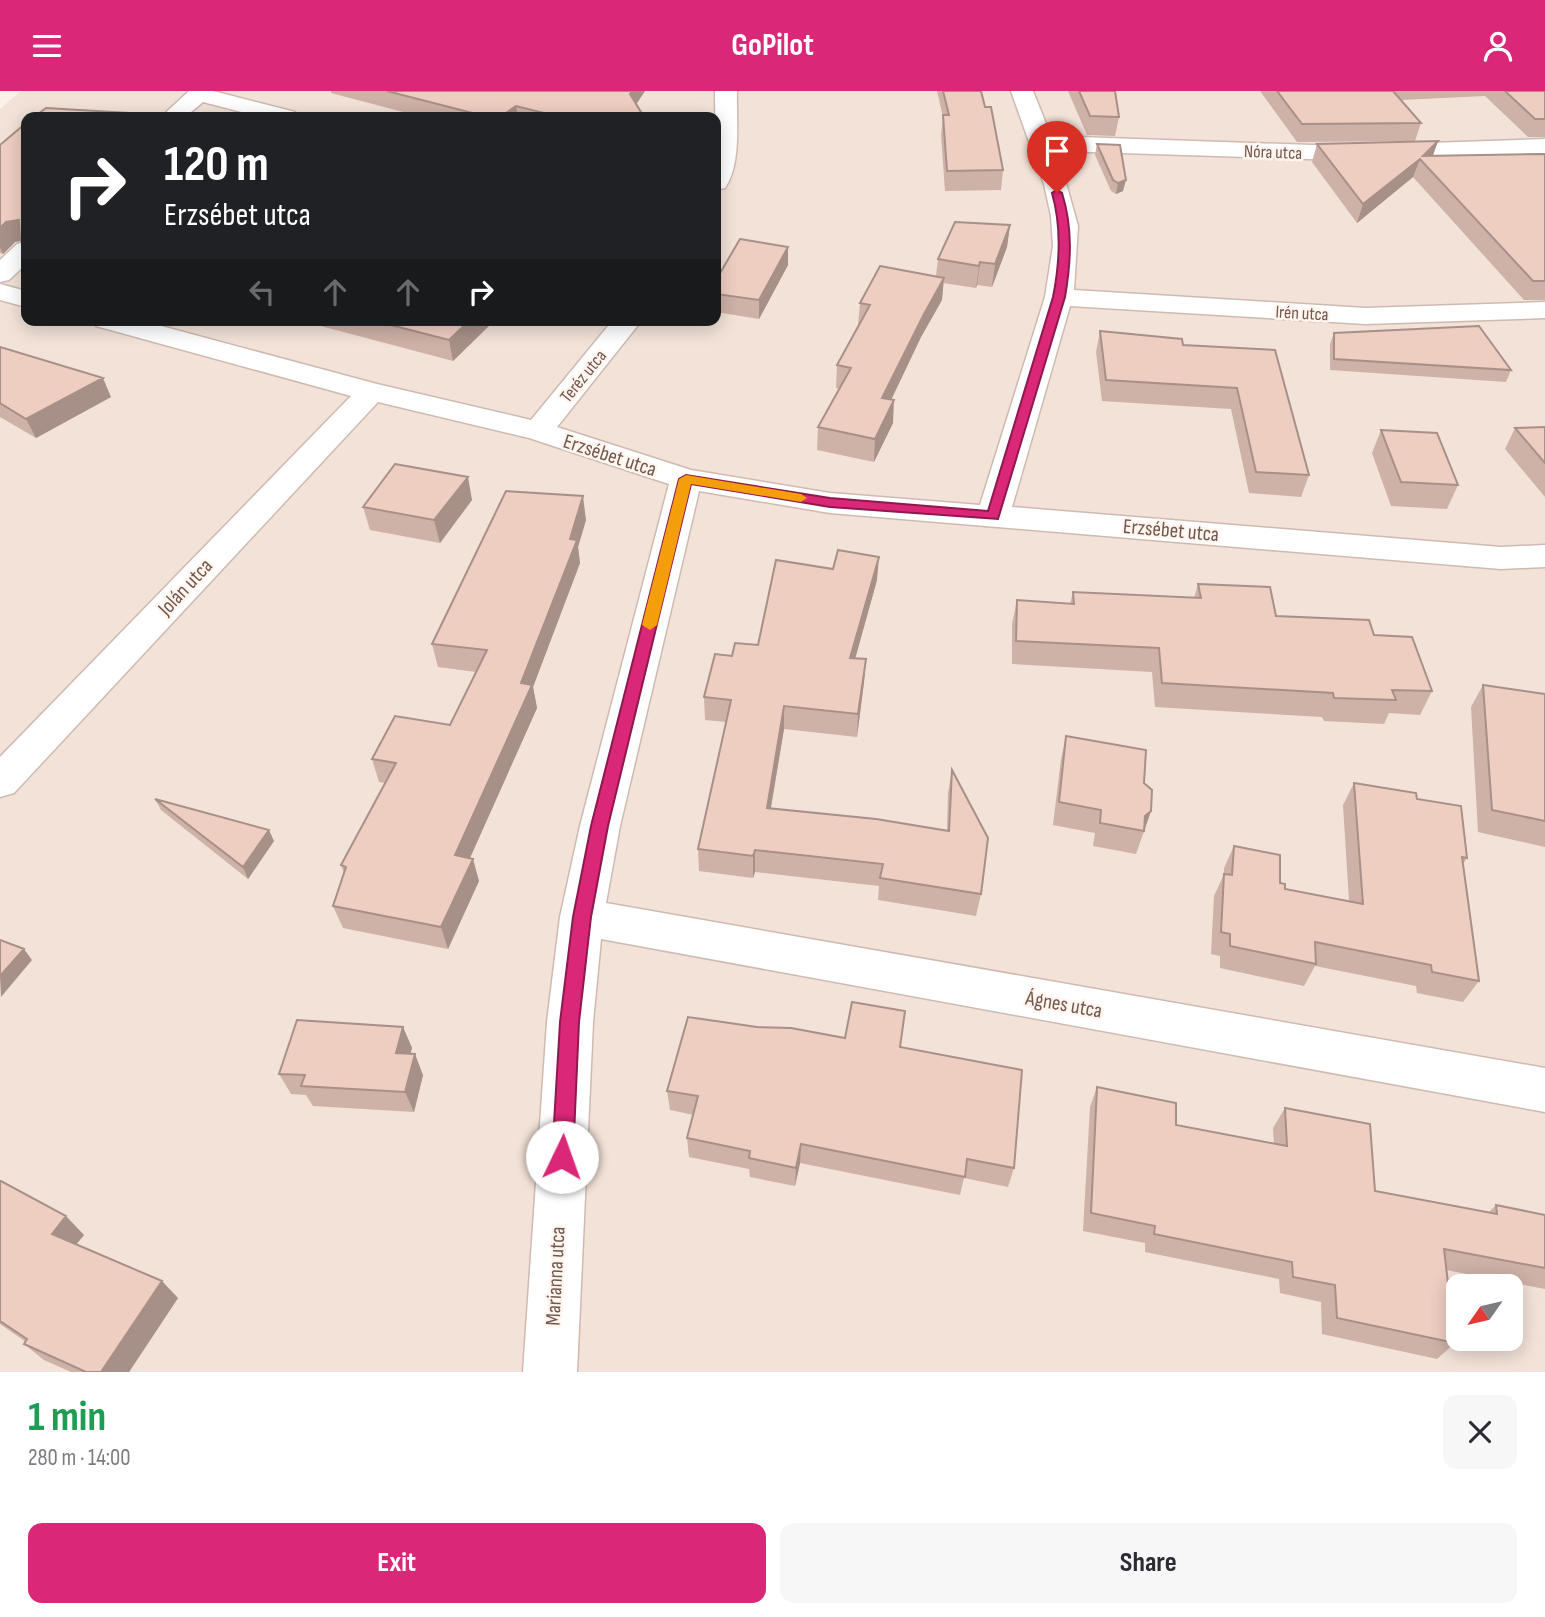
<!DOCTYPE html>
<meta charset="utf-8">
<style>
body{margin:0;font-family:"Sofia Sans Condensed",sans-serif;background:#f7f7f7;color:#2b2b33;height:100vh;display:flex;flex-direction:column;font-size:26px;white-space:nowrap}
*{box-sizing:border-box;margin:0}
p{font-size:23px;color:#7c7c81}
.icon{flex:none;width:38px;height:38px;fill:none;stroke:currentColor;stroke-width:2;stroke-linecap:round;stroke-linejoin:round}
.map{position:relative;height:1281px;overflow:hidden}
.drawer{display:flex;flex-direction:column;background:#fff;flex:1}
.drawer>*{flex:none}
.banner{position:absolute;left:21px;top:21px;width:700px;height:214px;border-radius:14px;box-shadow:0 4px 18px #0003;background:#202124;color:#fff;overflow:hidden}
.needle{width:46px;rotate:236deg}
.buttons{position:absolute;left:1446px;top:1183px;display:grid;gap:14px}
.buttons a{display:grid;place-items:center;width:77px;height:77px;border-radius:14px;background:#fff;box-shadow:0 4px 18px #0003;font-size:35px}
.pin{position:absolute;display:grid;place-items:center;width:60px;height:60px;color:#fff;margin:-72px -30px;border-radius:50% 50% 50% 0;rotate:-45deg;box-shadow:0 0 7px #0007}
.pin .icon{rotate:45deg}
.me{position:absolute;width:77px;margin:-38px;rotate:3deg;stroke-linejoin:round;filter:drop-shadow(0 0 5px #0008)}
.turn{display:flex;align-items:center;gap:24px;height:147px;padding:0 28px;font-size:32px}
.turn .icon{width:91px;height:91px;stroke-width:2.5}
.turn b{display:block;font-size:49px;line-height:60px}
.lanes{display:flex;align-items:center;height:66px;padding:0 28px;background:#0003;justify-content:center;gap:35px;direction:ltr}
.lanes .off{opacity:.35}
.round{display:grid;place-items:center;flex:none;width:74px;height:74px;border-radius:14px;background:#f7f7f7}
.summary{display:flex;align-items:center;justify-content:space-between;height:119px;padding:0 28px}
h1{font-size:42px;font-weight:700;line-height:52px;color:#1e9e55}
.button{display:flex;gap:14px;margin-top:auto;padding:14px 28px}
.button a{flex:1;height:80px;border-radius:14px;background:#db2777;color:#fff;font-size:28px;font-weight:700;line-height:80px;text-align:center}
.button a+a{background:#f7f7f7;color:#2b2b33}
header{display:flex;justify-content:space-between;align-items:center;height:91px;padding:0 28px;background:#db2777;color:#fff;font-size:32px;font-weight:700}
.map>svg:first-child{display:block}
.residential{fill:#f2e2d8;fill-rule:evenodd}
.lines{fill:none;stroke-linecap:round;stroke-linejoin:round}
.street-casing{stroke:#cfbab2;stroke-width:3}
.street{fill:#fff;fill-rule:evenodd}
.wall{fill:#ceb1a7}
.shaded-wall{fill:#a79088}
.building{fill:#efcec2;stroke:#a79088;stroke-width:2}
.route{fill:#db2777;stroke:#8e194d;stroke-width:2}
.slow{fill:#f59e0b}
.labels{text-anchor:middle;stroke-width:5;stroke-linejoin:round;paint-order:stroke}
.far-street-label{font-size:18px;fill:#74564e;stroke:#fef6ef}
.street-label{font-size:21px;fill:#74564e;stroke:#fef6ef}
</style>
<header><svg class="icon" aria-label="menu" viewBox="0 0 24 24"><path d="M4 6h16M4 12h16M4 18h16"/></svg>GoPilot<svg class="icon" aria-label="person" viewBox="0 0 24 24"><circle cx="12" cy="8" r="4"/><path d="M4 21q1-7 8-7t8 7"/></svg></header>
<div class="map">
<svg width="1545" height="1281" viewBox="0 0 1545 1281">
<rect width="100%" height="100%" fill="#fbf1e9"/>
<path class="residential" d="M21 0H1545V1281H0V18ZM26 26H716V229H26ZM1458 1195H1510V1248H1458Z"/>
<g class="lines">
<g class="street-casing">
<path id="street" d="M189 0H213L295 21 298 26H261L203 11 185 26H161Z
M715 0H737C736 29 742 72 725 97L716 99Z
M1011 0H1033L1051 45 1340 55 1545 48V62L1340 69 1057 60 1078 135 1074 199 1365 217 1545 211V227L1365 233 1070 215 1012 416 1501 456 1545 454V476L1501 478 830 422 699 400 620 735 606 812 1545 977V1021L601 848 593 931 577 1281H523L547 931 560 826 580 735 669 393 529 347 378 311 14 702 0 706V666L351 305 96 235 92 229H139L377 293 531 329 613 229H642L557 336 691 379 830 402 980 414 1045 206 1053 155 1051 125 1044 93Z
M26 151V173L9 189 0 191V169L17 153Z
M0 193 26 200V216L0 209Z"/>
</g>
<use href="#street" class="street"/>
</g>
<path class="wall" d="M331 0H645L636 13 644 26H422L331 2Z
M937 0H981L1003 79 1001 99 945 100 941 44 943 26Z
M1068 0H1115L1119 26 1115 45 1087 44Z
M1260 0H1545V46H1528L1485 5 1401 9 1421 32 1415 50 1297 51Z
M26 32V164L20 150 15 151 3 163 0 162V54Z
M1438 50 1433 65 1545 63V209H1524L1413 86 1357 132 1312 71 1317 53Z
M1097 53 1123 100 1116 103 1111 100 1095 64Z
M1010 134 1007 156 992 196 977 194 976 197 943 192 942 209 921 246 891 309 893 332 874 371 817 359 818 336 839 298 836 297 837 274 858 234 860 212 936 185 938 168Z
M788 156V174L759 228 716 221V189Z
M298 229H495L453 270Z
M1100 240 1183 254 1275 259 1309 384 1301 406 1249 402 1231 318 1102 310 1096 261Z
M1334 242 1511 279 1506 291 1330 279V253Z
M0 256 111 306 36 347 0 326Z
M1545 336V406L1505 358 1515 337Z
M1381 339 1458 394 1447 418 1391 415 1372 362Z
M472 409 440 452 370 439 363 416Z
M586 429 578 456 580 472 533 596 537 617 470 767 479 790 448 858 343 837 333 815 344 782 341 774 385 692 379 691 372 668 450 634 476 581 438 576 432 553Z
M877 489 855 567 866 568 864 591 857 646 784 638 771 717 947 740 948 702 952 679 981 803 976 825 878 809 879 795 755 781 753 787 699 780 698 758 726 631 705 629 704 606 732 565 758 554Z
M1198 493 1276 525 1374 544 1432 600 1420 624 1389 622 1384 633 1324 630 1322 626 1155 616 1152 581 1012 573V533L1017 509 1070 513 1073 501 1194 507Z
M1483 594 1545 603V756L1478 741 1471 616Z
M1066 645 1144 692 1151 720 1136 763 1093 755 1095 742 1053 734 1061 668Z
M1354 692 1417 708 1467 767 1463 773 1479 890 1463 911 1417 902 1416 895 1315 875 1304 895 1220 877V865L1211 863 1214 805 1224 783V777L1234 755 1280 792 1285 798 1349 810 1343 714Z
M155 708 274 750 248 788 161 719Z
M403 936 412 957 410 963 423 984 414 1021 313 1015 306 1004 291 1003 279 983Z
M757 936 845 947 900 956 1014 1077 1008 1096 964 1087 960 1104 800 1072 795 1095 750 1086 749 1078 689 1066 687 1047 694 1024 670 1019 667 1000Z
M1097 996 1176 1034 1274 1053 1273 1037 1285 1017 1375 1100 1488 1122 1496 1114 1545 1124V1198L1446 1179 1455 1252 1437 1268 1322 1243 1321 1211 1280 1202 1279 1188 1145 1161V1152L1083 1140 1090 1016Z
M0 1090 84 1144 76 1153 178 1207 129 1281H71L44 1269 24 1253 26 1251 0 1233Z"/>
<path class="shaded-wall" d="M632 0H645L631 21 630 3Z
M516 15 518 26H500Z
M1438 50 1431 69 1423 65Z
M1420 68 1413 86 1357 132 1363 113Z
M1126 89 1123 100 1116 103 1118 92Z
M19 129 20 150 15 151 3 163 0 157V137L6 131Z
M1010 134 1007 156 992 196 995 173Z
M788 156V174L759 228V209Z
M980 171 977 194 976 197 979 175Z
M944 187 942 209 921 246 881 330 882 307 924 223Z
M470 229H495L453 270 449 249Z
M103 287 111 306 36 347 26 328Z
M894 309 893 332 874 371 875 348Z
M468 386 472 409 440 452 434 429Z
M583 405 586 429 578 456 580 472 533 596 537 617 461 787 455 764 521 592 570 448Z
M879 466 877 489 849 590 850 567Z
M866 568 864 591 857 646 858 623Z
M784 615V638L767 739V717Z
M1151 720 1143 743 1145 725Z
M269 739 274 750 248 788 243 776Z
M755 759V781L753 787V765Z
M473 768 479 790 448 858 441 836Z
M24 858 32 869 1 906 0 885Z
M403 936 412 957 405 983 396 962Z
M415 963 423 984 414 1021 405 1001Z
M801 1053 800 1072 795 1095 796 1077Z
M66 1125 84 1144 70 1161 52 1143Z
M162 1190 178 1207 129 1281H101Z"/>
<path class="building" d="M387 0H632L630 3 644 26H560L516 15 500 26H488Z
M943 0H981L985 16H991L1003 79 947 80 943 24H949Z
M1079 0H1115L1119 26 1090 25Z
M1277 0H1393L1421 32 1302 33Z
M1505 0H1545V28H1535Z
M46 17 197 26H34Z
M26 32V151L20 149 19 129 6 131 0 137V54Z
M1438 50 1423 65 1545 63V190H1533L1420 68 1363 113 1317 53Z
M1097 53 1120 54 1126 89 1118 92 1113 89Z
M955 131 1010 134 995 173 980 171 979 175 938 168Z
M740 148 788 156 759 209 716 203V189Z
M880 175 944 187 924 223 882 307 894 309 875 348 818 336 851 277 837 274 870 214 860 212Z
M371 229H470L449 249Z
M1479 235 1511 279 1334 268V242Z
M1100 240 1182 248 1183 254 1275 259 1309 384 1256 381 1237 297 1106 289Z
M0 256 103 287 26 328 0 312Z
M1545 336V372L1515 337Z
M1381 339 1437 342 1458 394 1401 391Z
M395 373 468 386 434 429 363 416Z
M506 400 583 405 570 448 577 449 521 592 532 594 455 764 473 768 441 836 333 815 346 776 341 774 396 672 372 668 395 625 450 634 487 559 432 553Z
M838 459 879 466 850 567 866 568 858 623 784 615 767 717 876 728 949 740 952 679 988 747 981 803 880 787 883 773 755 759 753 765 698 758 731 609 704 606 715 563 732 565 735 552 758 554 776 469 833 478Z
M1198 493 1270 496 1276 525 1369 529 1374 544 1412 546 1432 600 1392 599 1396 609 1334 607 1333 602 1162 592 1159 557 1016 550 1017 509 1074 513 1073 501 1201 507Z
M1483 594 1545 603V730L1492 719Z
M1066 645 1146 659 1144 692 1152 699 1151 720 1145 725 1144 740 1100 732 1101 719 1059 711Z
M1354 692 1416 702 1417 708 1461 715 1467 767 1462 766 1479 890 1432 881 1431 874 1315 851 1316 873 1230 855V843L1221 841 1224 783 1232 784 1234 755 1280 764V792L1285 793V798L1363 813Z
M155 708 269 739 243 776Z
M0 849 24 858 0 885Z
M852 911 905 920 900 956 1022 979 1014 1077 967 1068 965 1086 801 1053 796 1077 749 1067 750 1060 687 1047 698 1005 667 1000 688 926 757 936 791 937 845 947Z
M297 929 403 936 396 962 415 963 405 1001 301 995 305 984 279 983Z
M1097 996 1176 1012V1034L1287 1055 1285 1017 1370 1033 1375 1100 1497 1123 1496 1114 1545 1124V1177L1444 1158 1455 1252 1337 1227 1335 1194 1293 1186 1292 1171 1154 1143 1155 1135 1091 1122Z
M0 1090H1L66 1125 52 1143 162 1190 101 1281H86L24 1253 27 1248 0 1230Z"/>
<path class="route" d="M1057 99 1062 102C1073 137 1071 171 1065 206L998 428 830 416 691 393 608 735 591 826 579 931 573 1066 570 1073 562 1076 555 1073 552 1066 560 931 573 826 591 735 679 388 686 384 830 407 988 420 1053 206C1060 171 1062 137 1052 102Z"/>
<path class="slow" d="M686 384 801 403 807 407 801 411 691 393 657 534 650 539 642 534 679 388Z"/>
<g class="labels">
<g class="far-street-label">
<text transform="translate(1273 61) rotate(2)" y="6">Nóra utca</text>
<text transform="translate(1302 222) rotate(3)" y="6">Irén utca</text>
<text transform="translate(583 285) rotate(-51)" y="6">Teréz utca</text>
</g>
<g class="street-label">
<text transform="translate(610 364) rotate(18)" y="7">Erzsébet utca</text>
<text transform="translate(1171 439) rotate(5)" y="7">Erzsébet utca</text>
<text transform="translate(185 496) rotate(-47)" y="7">Jolán utca</text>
<text transform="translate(1064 913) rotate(10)" y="7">Ágnes utca</text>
<text transform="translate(555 1185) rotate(-87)" y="7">Marianna utca</text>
</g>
</g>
</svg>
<div class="buttons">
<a><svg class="needle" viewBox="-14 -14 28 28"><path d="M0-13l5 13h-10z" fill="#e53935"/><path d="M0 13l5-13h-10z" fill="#7c7c81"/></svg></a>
</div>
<div class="pin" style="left:1057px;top:102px;background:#d93025"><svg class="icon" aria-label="arrive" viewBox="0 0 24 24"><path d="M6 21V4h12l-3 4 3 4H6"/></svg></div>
<svg class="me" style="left:562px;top:1066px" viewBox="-20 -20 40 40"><circle r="19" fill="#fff"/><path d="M0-13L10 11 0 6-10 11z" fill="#db2777"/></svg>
<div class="banner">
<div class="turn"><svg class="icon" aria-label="right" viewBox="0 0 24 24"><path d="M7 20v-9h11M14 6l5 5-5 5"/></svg><div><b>120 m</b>Erzsébet utca</div></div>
<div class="lanes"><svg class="icon off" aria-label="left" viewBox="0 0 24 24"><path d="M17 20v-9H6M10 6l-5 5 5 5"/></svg><svg class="icon off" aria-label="ahead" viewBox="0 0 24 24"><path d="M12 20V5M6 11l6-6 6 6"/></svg><svg class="icon off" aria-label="ahead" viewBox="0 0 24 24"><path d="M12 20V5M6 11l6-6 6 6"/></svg><svg class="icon" aria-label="right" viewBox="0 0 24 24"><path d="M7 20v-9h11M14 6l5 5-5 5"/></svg></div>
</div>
</div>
<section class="drawer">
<div class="summary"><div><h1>1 min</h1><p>280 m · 14:00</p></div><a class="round"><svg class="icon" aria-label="close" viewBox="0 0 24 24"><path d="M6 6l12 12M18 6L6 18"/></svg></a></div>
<div class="button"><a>Exit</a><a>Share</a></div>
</section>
